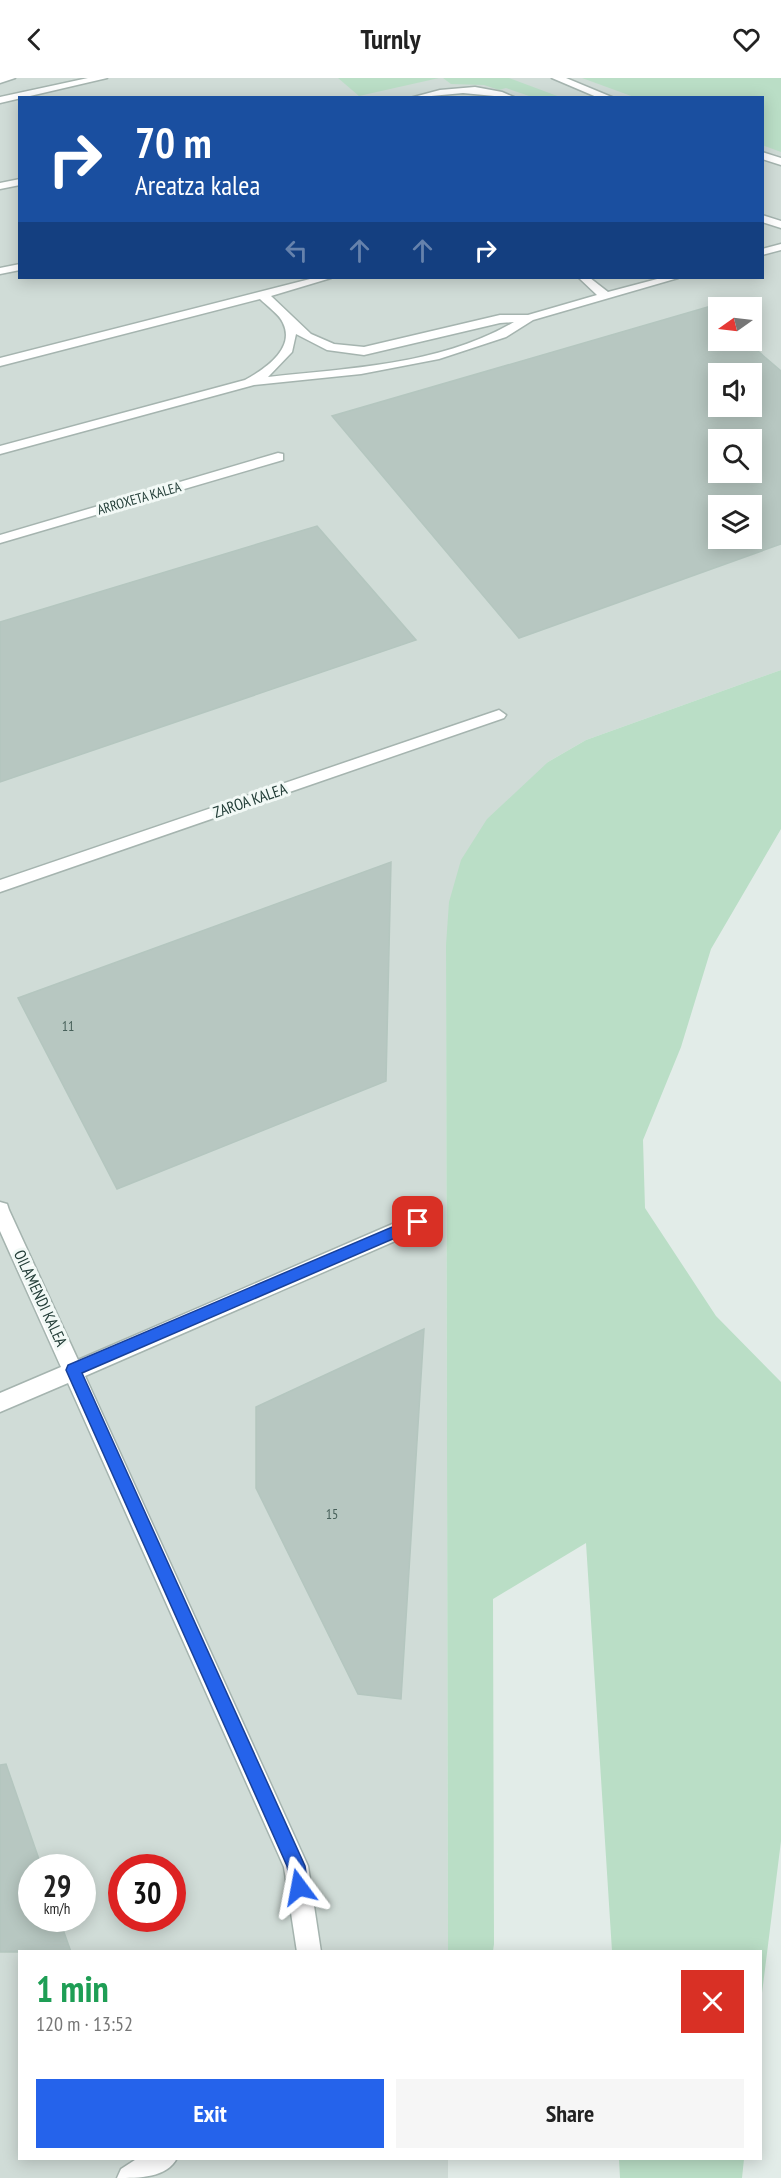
<!DOCTYPE html>
<meta charset="utf-8">
<style>
body{margin:0;font-family:"PT Sans Narrow",sans-serif;background:#f6f6f6;color:#222;height:100vh;display:flex;flex-direction:column;font-size:22px;white-space:nowrap}
*{box-sizing:border-box;margin:0}
p{font-size:20px;color:#767676}
.icon{flex:none;width:33px;height:33px;fill:none;stroke:currentColor;stroke-width:2;stroke-linecap:round;stroke-linejoin:round}
.map{position:relative;flex:1;overflow:hidden}
.details{position:absolute;left:18px;top:1872px;width:744px;height:210px;display:flex;flex-direction:column;background:#fff;border-radius:0px;box-shadow:0 3px 15px #0003}
.details>*{flex:none}
.guide{position:absolute;left:18px;top:18px;width:746px;height:183px;border-radius:0px;box-shadow:0 3px 15px #0003;background:#1a4fa0;color:#fff;overflow:hidden}
.needle{width:39px;rotate:256deg}
.buttons{position:absolute;left:708px;top:219px;display:grid;gap:12px}
.buttons a{display:grid;place-items:center;width:54px;height:54px;border-radius:0px;background:#fff;box-shadow:0 3px 15px #0003;font-size:30px}
.speed{position:absolute;left:18px;top:1776px;display:flex;gap:12px;font-size:30px;font-weight:700;text-align:center}
.speed>*{display:grid;place-content:center;width:78px;height:78px;border-radius:50%;background:#fff;box-shadow:0 3px 15px #0003;line-height:1}
.speed small{font-size:15px;font-weight:400}
.speed .limit{border:9px solid #d22;background:#fff;color:#111}
.pin{position:absolute;display:grid;place-items:center;width:51px;height:51px;color:#fff;margin:-26px;border-radius:12px;box-shadow:0 3px 9px #0006}
.me{position:absolute;width:66px;margin:-33px;rotate:347deg;stroke-linejoin:round;filter:drop-shadow(0 0 4px #0008)}
.turn{display:flex;align-items:center;gap:21px;height:126px;padding:0 18px;font-size:27px}
.turn .icon{width:78px;height:78px;stroke-width:2.5}
.turn b{display:block;font-size:42px;line-height:51px}
.lanes{display:flex;align-items:center;height:57px;padding:0 18px;background:#0003;justify-content:center;gap:30px;direction:ltr}
.lanes .off{opacity:.35}
.round{display:grid;place-items:center;flex:none;width:63px;height:63px;border-radius:0px;background:#f6f6f6}
.headline{display:flex;align-items:center;justify-content:space-between;height:102px;padding:0 18px}
h1{font-size:36px;font-weight:800;line-height:45px;color:#1e9e55}
.cta{display:flex;gap:12px;margin-top:auto;padding:12px 18px}
.cta a{flex:1;height:69px;border-radius:0px;background:#2563eb;color:#fff;font-size:24px;font-weight:800;line-height:69px;text-align:center}
.cta a+a{background:#f6f6f6;color:#222}
header{display:flex;justify-content:space-between;align-items:center;height:78px;padding:0 18px;background:#fff;font-size:27px;font-weight:800}
.map>svg:first-child{display:block}
.built{fill:#d0dcd7;fill-rule:evenodd}
.green{fill:#badec6}
.building{fill:#b7c7c1;stroke:#b4c6bf;stroke-width:1.5;fill-rule:evenodd}
.lines{fill:none;stroke-linecap:round;stroke-linejoin:round}
.service-casing{stroke:#a5b4af;stroke-width:3}
.minor-casing{stroke:#a5b4af;stroke-width:3}
.tertiary-casing{stroke:#a5b4af;stroke-width:3}
.service{fill:#fff;fill-rule:evenodd}
.minor{fill:#fff;fill-rule:evenodd}
.tertiary{fill:#fff;fill-rule:evenodd}
.route{fill:#2563eb;stroke:#184099;stroke-width:1.5}
.labels{text-anchor:middle;stroke-width:6;stroke-linejoin:round;paint-order:stroke}
.far-street-label{font-size:14px;fill:#223d37;stroke:#f2f9f6}
.number-label{font-size:14px;fill:#47605a}
.street-label{font-size:16px;fill:#223d37;stroke:#f2f9f6}
</style>
<header><svg class="icon" aria-label="back" viewBox="0 0 24 24"><path d="M15 5l-7 7 7 7"/></svg>Turnly<svg class="icon" aria-label="heart" viewBox="0 0 24 24"><path d="M12 20l-8-8c-3-5 5-10 8-4 3-6 11-1 8 4z"/></svg></header>
<div class="map">
<svg width="781" height="2100" viewBox="0 0 781 2100">
<rect width="100%" height="100%" fill="#e2ece8"/>
<path class="built" d="M0 0H781V592L586 662 548 684 446 867 448 1873 20 1874V2080H448V2100H0ZM20 20H762V200H20ZM718 230H752V262H718ZM718 296H752V328H718ZM718 362H752V394H718ZM718 428H752V460H718ZM32 1790H82V1840H32ZM122 1790H172V1840H122Z"/>
<path class="green" d="M338 0H439L359 18Z
M443 0H509L560 19H532L506 10 499 12 484 7 451 6Z
M582 0H781V74L762 67V20L634 19Z
M781 592V751L711 871 681 969 643 1062 645 1130 716 1238 781 1304V1763L761 1923 760 1874 612 1873 586 1465 493 1521 494 1866 493 1873H448L446 867 449 824 461 782 487 741 548 684 586 662Z
M619 2081V2080L744 2081 742 2100H620Z"/>
<path class="building" d="M718 226V262H745L781 293V466L519 560 332 338ZM718 296H752V328H718ZM718 362H752V394H718ZM718 428H752V460H718Z
M317 448 416 562 0 704V544Z
M391 784 386 1003 117 1111 18 920Z
M424 1251 401 1621 358 1616 256 1410V1329Z
M6 1686 42 1790H32V1840H59L71 1874H0V1687Z"/>
<g class="lines">
<g class="service-casing">
<path id="service" d="M475 9 502 14 516 20 463 15 410 20 440 12Z
M20 101V107L0 111V105Z
M762 137 781 143V150L762 144Z
M781 166V172L762 177V171Z
M20 186V192L0 196V190Z
M314 200H331L271 218 311 256 334 266 364 269 500 237H528L597 217 579 200H590L608 214 661 200H678L533 242 506 259 439 281 361 296 254 307 0 376V368L245 302C263 292 296 271 283 245 280 237 267 228 260 221L0 288V280ZM514 244C441 287 350 290 268 299L292 274 296 256 327 272 364 277 500 245Z"/>
</g>
<g class="minor-casing">
<path id="minor" d="M0 0H15L0 5Z
M88 0H107L0 25V19Z
M278 375 283 376V382L0 465V457Z
M499 632 506 637 504 640 0 814V802Z
M0 1124 7 1126 9 1132 78 1282 411 1138 418 1136 425 1138 427 1144 425 1150 85 1298 308 1788 321 1874H297L284 1789 68 1305 0 1334V1315L61 1289 0 1153Z
M138 2080H177C167 2100 139 2100 117 2100L121 2091Z"/>
</g>
<g class="tertiary-casing">
<path id="tertiary" d="M552 0H566L614 20H599Z
M762 74 781 80V87L762 81Z"/>
</g>
<use href="#service" class="service"/>
<use href="#minor" class="minor"/>
<use href="#tertiary" class="tertiary"/>
</g>
<path class="route" d="M418 1138 423 1140V1148L82 1295 305 1788 308 1809 306 1816 299 1818 293 1816 287 1788 66 1292 68 1287Z"/>
<g class="labels">
<g class="far-street-label">
<text transform="translate(139 420) rotate(-16)" y="5">ARROXETA KALEA</text>
</g>
<g class="number-label">
<text x="68" y="953">11</text>
<text x="332" y="1441">15</text>
</g>
<g class="street-label">
<text transform="translate(250 722) rotate(-19)" y="6">ZAROA KALEA</text>
<text transform="translate(41 1220) rotate(65)" y="6">OILAMENDI KALEA</text>
</g>
</g>
</svg>
<div class="buttons">
<a><svg class="needle" viewBox="-14 -14 28 28"><path d="M0-13l5 13h-10z" fill="#e53935"/><path d="M0 13l5-13h-10z" fill="#767676"/></svg></a>
<a><svg class="icon" aria-label="sound" viewBox="0 0 24 24"><path d="M4 9h4l5-4v14l-5-4H4zM17 9q2 3 0 6"/></svg></a>
<a><svg class="icon" aria-label="search" viewBox="0 0 24 24"><circle cx="10" cy="10" r="6"/><path d="M15 15l6 6"/></svg></a>
<a><svg class="icon" aria-label="layers" viewBox="0 0 24 24"><path d="M12 4l9 5-9 5-9-5zM3 14l9 5 9-5"/></svg></a>
</div>
<div class="speed"><div>29<small>km/h</small></div><div class="limit">30</div></div>
<div class="pin" style="left:418px;top:1144px;background:#d93025"><svg class="icon" aria-label="arrive" viewBox="0 0 24 24"><path d="M6 21V4h12l-3 4 3 4H6"/></svg></div>
<svg class="me" style="left:299px;top:1809px" viewBox="-20 -20 40 40"><path d="M0-17L14 15 0 8-14 15z" fill="#2563eb" stroke="#fff" stroke-width="4"/></svg>
<div class="guide">
<div class="turn"><svg class="icon" aria-label="right" viewBox="0 0 24 24"><path d="M7 20v-9h11M14 6l5 5-5 5"/></svg><div><b>70 m</b>Areatza kalea</div></div>
<div class="lanes"><svg class="icon off" aria-label="left" viewBox="0 0 24 24"><path d="M17 20v-9H6M10 6l-5 5 5 5"/></svg><svg class="icon off" aria-label="ahead" viewBox="0 0 24 24"><path d="M12 20V5M6 11l6-6 6 6"/></svg><svg class="icon off" aria-label="ahead" viewBox="0 0 24 24"><path d="M12 20V5M6 11l6-6 6 6"/></svg><svg class="icon" aria-label="right" viewBox="0 0 24 24"><path d="M7 20v-9h11M14 6l5 5-5 5"/></svg></div>
</div>
<section class="details">
<div class="headline"><div><h1>1 min</h1><p>120 m · 13:52</p></div><a class="round" style="background:#d93025;color:#fff"><svg class="icon" aria-label="close" viewBox="0 0 24 24"><path d="M6 6l12 12M18 6L6 18"/></svg></a></div>
<div class="cta"><a>Exit</a><a>Share</a></div>
</section>
</div>
